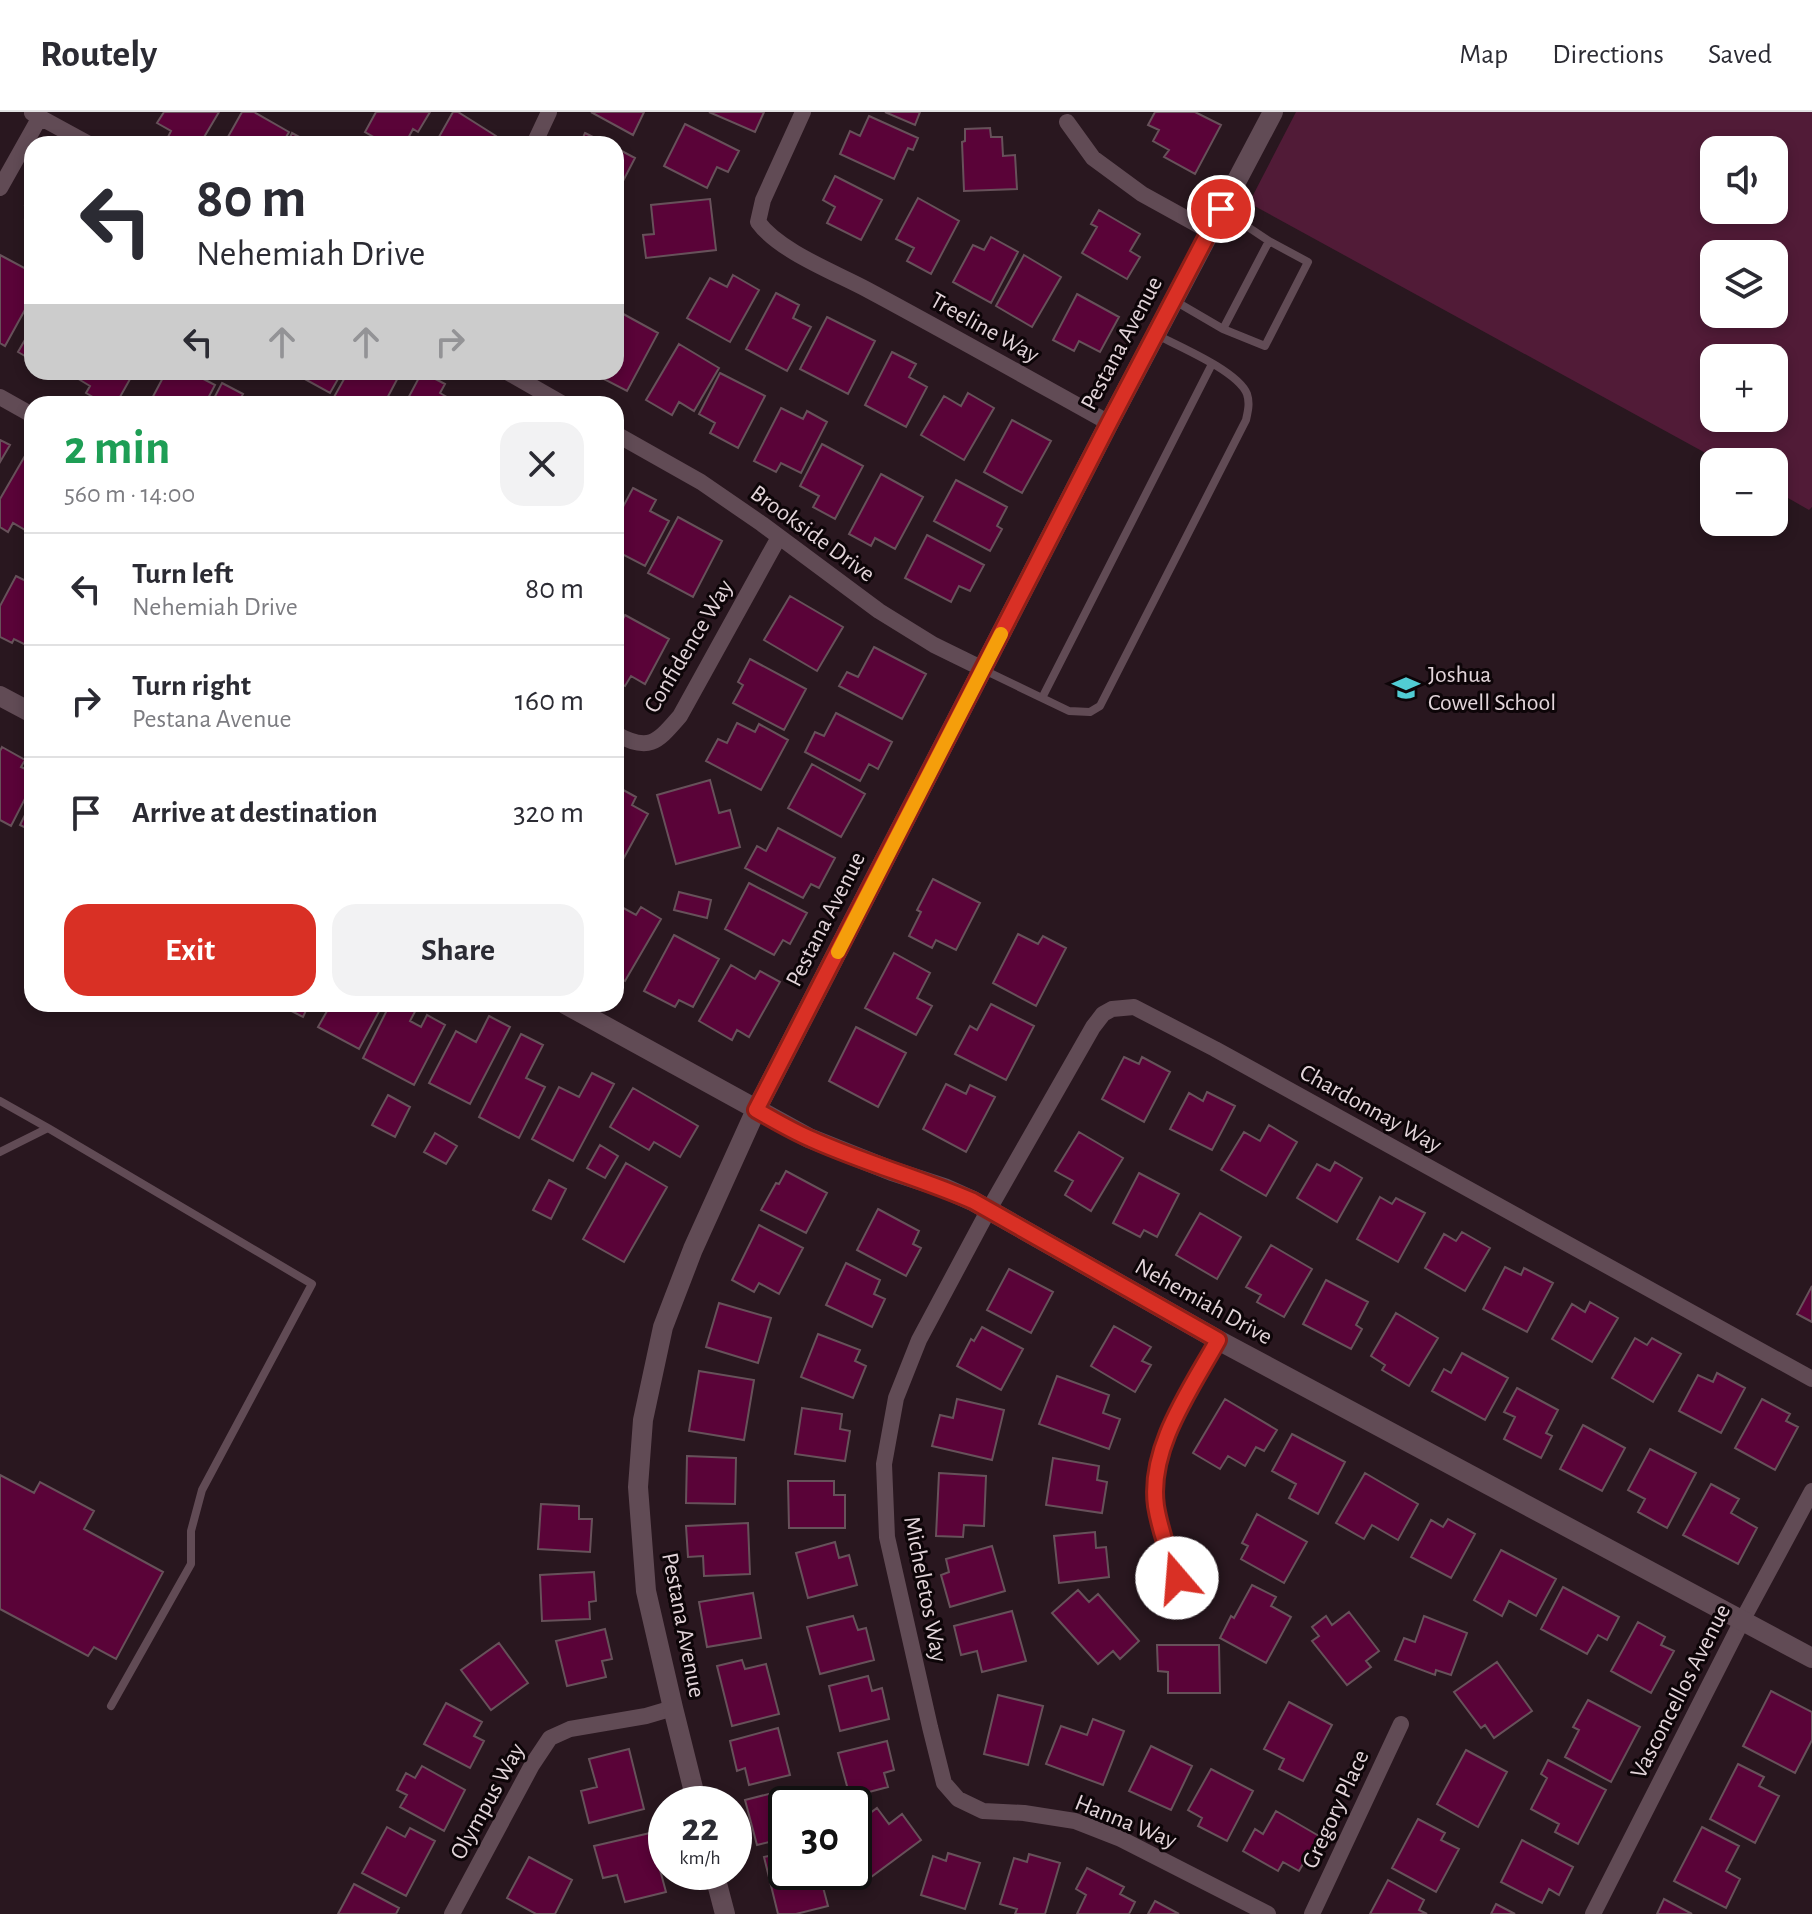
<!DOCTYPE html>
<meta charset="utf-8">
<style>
body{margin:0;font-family:"Alegreya Sans",sans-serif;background:#f2f2f3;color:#2b2b33;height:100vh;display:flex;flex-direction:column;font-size:30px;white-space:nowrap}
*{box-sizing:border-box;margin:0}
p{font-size:26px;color:#7c7c81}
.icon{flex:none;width:44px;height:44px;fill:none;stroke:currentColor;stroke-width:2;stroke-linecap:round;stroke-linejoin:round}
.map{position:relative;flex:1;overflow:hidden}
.sheet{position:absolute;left:24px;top:284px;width:600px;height:616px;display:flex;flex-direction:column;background:#fff;border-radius:24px;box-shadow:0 4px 12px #0003}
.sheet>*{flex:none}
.top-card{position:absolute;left:24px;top:24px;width:600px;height:244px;border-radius:24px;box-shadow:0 4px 12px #0003;background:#fff;color:#2b2b33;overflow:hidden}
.controls{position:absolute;left:1700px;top:24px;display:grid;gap:16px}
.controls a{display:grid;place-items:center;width:88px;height:88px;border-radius:16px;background:#fff;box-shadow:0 4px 12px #0003;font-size:40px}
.speed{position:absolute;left:648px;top:1674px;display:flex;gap:16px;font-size:40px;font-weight:700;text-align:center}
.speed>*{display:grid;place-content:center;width:104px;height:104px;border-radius:50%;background:#fff;box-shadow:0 4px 12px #0003;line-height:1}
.speed small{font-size:20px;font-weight:400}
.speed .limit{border:4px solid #111;border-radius:12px;background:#fff;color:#111}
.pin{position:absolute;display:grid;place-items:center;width:68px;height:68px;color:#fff;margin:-34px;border:4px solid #fff;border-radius:50%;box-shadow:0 2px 8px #0007}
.me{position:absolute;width:88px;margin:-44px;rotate:342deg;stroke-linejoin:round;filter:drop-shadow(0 0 6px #0008)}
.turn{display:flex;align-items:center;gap:28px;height:168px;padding:0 40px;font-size:36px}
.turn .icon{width:104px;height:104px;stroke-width:2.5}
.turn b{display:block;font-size:56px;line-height:68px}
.lanes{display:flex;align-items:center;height:76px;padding:0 40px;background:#0003;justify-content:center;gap:40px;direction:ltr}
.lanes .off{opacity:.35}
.round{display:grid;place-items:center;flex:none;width:84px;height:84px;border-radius:24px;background:#f2f2f3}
.summary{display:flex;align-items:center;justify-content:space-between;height:136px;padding:0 40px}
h1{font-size:48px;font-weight:600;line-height:60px;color:#1e9e55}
.button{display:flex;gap:16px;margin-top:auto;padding:16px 40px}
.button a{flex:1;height:92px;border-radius:24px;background:#d93025;color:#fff;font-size:32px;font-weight:600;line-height:92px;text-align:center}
.button a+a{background:#f2f2f3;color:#2b2b33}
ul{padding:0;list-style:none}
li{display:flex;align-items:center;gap:24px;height:112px;padding:0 40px;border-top:2px solid #e1e1e2}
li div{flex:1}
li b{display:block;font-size:30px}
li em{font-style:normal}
header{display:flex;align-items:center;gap:48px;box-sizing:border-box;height:112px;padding:0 40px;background:#fff;border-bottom:2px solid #e1e1e2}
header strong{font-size:38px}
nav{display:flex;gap:44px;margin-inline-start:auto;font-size:28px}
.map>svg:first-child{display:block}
.green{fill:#511b37;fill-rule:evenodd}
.building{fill:#5a0338;stroke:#67515a;stroke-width:2}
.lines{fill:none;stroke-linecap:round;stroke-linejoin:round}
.lane{stroke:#614b55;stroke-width:8}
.street{stroke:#614b55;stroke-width:16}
.secondary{stroke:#614b55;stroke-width:20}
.route-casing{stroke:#8d1f18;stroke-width:20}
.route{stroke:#d93025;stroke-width:14}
.slow{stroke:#f59e0b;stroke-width:14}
.labels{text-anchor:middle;stroke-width:6;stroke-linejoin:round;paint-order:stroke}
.street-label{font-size:24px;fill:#e3d5da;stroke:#0d0508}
.poi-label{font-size:24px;fill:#e3d5da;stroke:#0d0508;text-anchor:start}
</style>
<header>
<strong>Routely</strong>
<nav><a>Map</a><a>Directions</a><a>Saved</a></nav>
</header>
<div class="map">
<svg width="1812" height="1802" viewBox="0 0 1812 1802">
<rect width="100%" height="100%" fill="#29171f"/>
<path class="green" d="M1296 0H1812V395L1809 398 1774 378V350H1722L1249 91ZM1714 38H1774V98H1714ZM1714 142H1774V202H1714ZM1714 246H1774V306H1714Z"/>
<path class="building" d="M164 0H219L200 32H181L168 25 171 19 157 11Z
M242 0H254L289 20 282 32H224Z
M376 0H430L418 20 413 17 405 32H386L365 20Z
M453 0H458L496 24 491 32H435Z
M591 0H644L633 23Z
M709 0H764L755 20Z
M885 0H920L915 13Z
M1155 0H1195L1221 13 1195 62 1164 45 1169 38 1153 29 1159 18 1148 13Z
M869 4 918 26 913 38 908 36 894 67 840 42 850 19 860 24Z
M685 12 739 39 728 60 717 55 707 76 664 54Z
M990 16 991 25H1002L1003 44 1015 43 1017 77 964 79 962 30 965 29V17Z
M292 21 312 32H287Z
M585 21 607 32H580Z
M616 36 635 46 623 69 616 65Z
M835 64 882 88 861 128 827 111 835 95 823 88Z
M32 80V112L25 107 32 97 25 93Z
M918 86 959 109 931 162 907 149 914 136 896 127Z
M710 87 716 138 646 146 643 123 654 122 651 93Z
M1099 98 1140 122 1130 139 1140 145 1127 167 1082 141 1097 115 1091 112Z
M991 125 1018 140 991 191 953 170 973 133 984 138Z
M0 143 32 160V185L5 234 0 231Z
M1024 143 1061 165 1032 215 996 194Z
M733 163 759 178 730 230 687 206 710 166 727 175Z
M776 181 799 193 793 206 811 215 787 259 746 237Z
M1077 182 1119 205 1100 240 1079 229 1074 239 1053 228Z
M616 198 658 221 627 279 600 265 602 260H616Z
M827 205 875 229 848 282 800 257Z
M30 219 32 220V248L18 240Z
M679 232 719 256 694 299 679 290 672 303 646 288Z
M892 240 916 252 909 265 927 275 906 315 865 293Z
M78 260H134L116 292H105L86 281 90 274 75 265Z
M166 260H190L215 273 205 292H149Z
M292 260H342L330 281Z
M348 260H401L384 292H348L334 285Z
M422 260 445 272 440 281 459 292H405Z
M720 261 765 284 738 336 710 321 715 311 699 302Z
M222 271 243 282 238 291 240 292H211Z
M968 281 994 296 964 348 921 323 944 284 961 294Z
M781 296 803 307 807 299 827 310 801 361 781 351 776 360 754 349Z
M1012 308 1051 329 1022 381 984 360Z
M0 328 10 333 0 350Z
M822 332 863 354 835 407 813 395 819 384 800 374Z
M26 342 32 345V422L13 411 8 420 0 415V387Z
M881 362 923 385 895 437 875 426 871 434 849 422Z
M956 368 1007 395 997 414 1002 417 990 439 934 409Z
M633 376 656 388 650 399 669 409 645 454 616 439V408Z
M678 405 722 429 693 485 648 461Z
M927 423 984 453 970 479 959 474 951 490 905 466Z
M16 464 32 472V536L14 527 12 531 0 525V494Z
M790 484 843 515 817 559 764 528Z
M625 503 669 527 645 572 631 564 625 574 616 569V520Z
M874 535 926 562 902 607 839 574 847 560 858 565Z
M750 547 806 577 784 618 733 591 743 573 738 570Z
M836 601 892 630 878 657 869 652 860 669 805 640 815 620 824 624Z
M737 611 755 620 759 612 788 628 761 678 706 649 718 627 727 631Z
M2 635 25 648 21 655 32 660V673L11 714 0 708V639Z
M812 652 865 682 841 725 788 696Z
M710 668 719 701 730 698 740 735 676 752 657 683Z
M616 674 636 685 632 693 648 702 621 751 616 748Z
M32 689V719L20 713Z
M778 716 835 746 819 776 811 772 803 786 745 756 757 734 766 739Z
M933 767 980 791 956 838 936 828 932 836 909 824 921 800 917 798Z
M749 771 807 801 790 832 783 828 774 843 725 817Z
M679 780 711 788 707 806 674 798Z
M616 792 636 803 641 795 661 807 625 869 616 864Z
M1018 822 1038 832 1043 824 1066 836 1036 894 993 871Z
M674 823 719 847 693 895 679 888 675 895 644 879Z
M894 841 930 861 917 886 932 894 916 923 865 896Z
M731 853 755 867 760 859 780 870 749 925 737 918 732 928 699 909Z
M278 892H309L303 905Z
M331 892H383L359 937 318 915Z
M390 892H419L410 909 421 915 427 903 445 913 414 973 363 946Z
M991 892 1034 914 1006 968 955 942 970 914 977 918Z
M489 904 510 915 470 992 429 971 456 919 476 930Z
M856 915 906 941 878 995 829 969Z
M521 922 543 933 526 966 545 975 519 1026 479 1005Z
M1124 945 1139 952 1142 945 1170 960 1144 1010 1102 987Z
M592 961 614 972 573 1049 532 1027 559 975 579 985Z
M946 972 966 982 970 973 995 985 966 1040 923 1017Z
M633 976 698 1014 680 1045 654 1030 649 1038 610 1015Z
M1207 980 1235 994 1212 1038 1170 1017 1189 981 1203 989Z
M388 983 410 995 395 1025 372 1013Z
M1269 1013 1297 1030 1266 1084 1221 1058 1244 1020 1260 1029Z
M1079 1020 1123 1046 1091 1099 1065 1083 1073 1069 1055 1059Z
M435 1021 457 1034 446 1052 424 1040Z
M600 1033 618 1044 605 1066 587 1056Z
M1335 1050 1362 1066 1337 1110 1297 1086 1317 1052 1330 1059Z
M626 1051 667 1075 624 1150 583 1127Z
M786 1059 827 1081 806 1121 761 1098 776 1071 779 1072Z
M1139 1061 1179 1082 1157 1125 1144 1118 1140 1125 1113 1111Z
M549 1068 566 1077 551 1107 533 1098Z
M1380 1085 1392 1092 1396 1086 1425 1101 1398 1150 1357 1127Z
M878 1097 919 1119 913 1132 921 1136 906 1164 857 1138Z
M1200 1101 1241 1125 1217 1167 1176 1143Z
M759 1113 803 1136 779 1182 759 1171 754 1180 732 1168Z
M1462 1120 1490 1136 1465 1179 1425 1156 1444 1122 1456 1129Z
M1271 1133 1312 1157 1284 1205 1257 1190 1261 1183 1246 1175Z
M846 1151 880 1168 874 1182 885 1187 872 1215 826 1193Z
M1505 1155 1521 1163 1524 1156 1553 1171 1527 1220 1483 1197Z
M1009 1157 1053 1180 1031 1221 987 1198Z
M1326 1168 1368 1190 1356 1213 1362 1217 1351 1237 1303 1212Z
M1812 1174V1210L1797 1202Z
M1590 1190 1618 1206 1592 1250 1552 1227 1572 1192 1585 1200Z
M719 1191 771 1206 758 1251 706 1235Z
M1396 1201 1438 1226 1409 1274 1382 1258 1385 1253 1371 1244Z
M1114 1214 1151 1235 1142 1249 1151 1253 1135 1280 1091 1254Z
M982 1215 1023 1237 1001 1278 957 1254 971 1227 974 1229Z
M818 1222 860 1238 855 1249 866 1254 853 1286 801 1265Z
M1635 1226 1647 1233 1652 1226 1681 1242 1653 1290 1612 1266Z
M1462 1241 1508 1266 1485 1308 1432 1279 1444 1257 1451 1261Z
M699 1259 754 1268 744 1328 689 1319Z
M1717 1261 1745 1276 1721 1321 1679 1299 1698 1263 1713 1270Z
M1057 1264 1109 1283 1103 1301 1120 1307 1109 1337 1039 1312Z
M1517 1276 1558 1298 1546 1321 1552 1324 1541 1346 1504 1327 1515 1305 1504 1300Z
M957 1287 1004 1298 992 1348 932 1334 940 1303 953 1306Z
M1225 1287 1277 1318 1264 1339 1256 1335 1245 1354 1228 1344 1220 1357 1193 1341Z
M1762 1287 1790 1302 1786 1309 1798 1315 1775 1358 1735 1336Z
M802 1296 842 1302 840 1317 850 1319 845 1349 795 1342Z
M1583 1313 1625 1336 1602 1379 1560 1357Z
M1292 1322 1345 1350 1318 1402 1289 1386 1296 1372 1272 1359Z
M1650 1337 1696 1361 1667 1416 1638 1400 1645 1387 1628 1378Z
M687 1344 736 1346 735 1392 686 1391Z
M1053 1346 1099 1354 1097 1368 1107 1370 1102 1401 1046 1393Z
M939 1361 986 1364 984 1414 964 1413 963 1425 936 1424Z
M1365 1361 1418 1392 1398 1428 1372 1413 1364 1427 1336 1411Z
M0 1363 34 1381 40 1370 94 1399 84 1417 163 1460 116 1547 94 1535 88 1544 0 1497Z
M788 1369H834V1383H845V1416H789Z
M1711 1372 1739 1387 1731 1401 1757 1416 1738 1452 1683 1423Z
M541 1392 579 1394V1407H592L590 1440 538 1437Z
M1257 1402 1307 1430 1284 1471 1241 1447 1248 1434 1242 1431Z
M1448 1407 1475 1422 1451 1466 1411 1445 1431 1408 1443 1415Z
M748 1411 750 1462 704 1464 703 1444 688 1445 686 1414Z
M1095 1420 1096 1436 1106 1435 1109 1465 1059 1471 1054 1424Z
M835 1430 839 1446 849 1443 857 1473 808 1486 796 1441Z
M992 1434 1005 1479 950 1495 941 1463 949 1460 946 1447Z
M1501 1438 1556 1467 1536 1504 1509 1489 1502 1504 1474 1488Z
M594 1460 596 1489 589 1490 590 1507 542 1509 540 1463Z
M1252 1473 1276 1485 1271 1494 1291 1505 1266 1551 1220 1526 1231 1504 1234 1506Z
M1563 1475 1619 1505 1607 1528 1598 1523 1587 1542 1541 1517Z
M1078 1478 1089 1490 1098 1482 1139 1529 1120 1547 1113 1539 1098 1552 1052 1501Z
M753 1481 761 1526 707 1535 699 1490Z
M1012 1499 1026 1549 982 1560 977 1539 961 1543 954 1514Z
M1349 1500 1379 1539 1366 1549 1371 1555 1347 1573 1312 1529 1319 1524 1312 1515 1326 1504 1332 1513Z
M853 1504 858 1518 866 1516 874 1548 820 1562 807 1515Z
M1424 1504 1467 1521 1451 1563 1436 1558 1435 1563 1395 1548 1404 1526 1415 1530Z
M1638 1510 1665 1525 1661 1533 1674 1539 1651 1581 1611 1559Z
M605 1517 612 1547 602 1549 606 1565 567 1574 556 1529Z
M499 1531 528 1571 491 1598 461 1558Z
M1157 1533H1219L1220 1581H1168V1560L1158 1559Z
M742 1548 745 1557 766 1552 779 1602 732 1614 717 1554Z
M1497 1550 1532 1599 1494 1626 1485 1613 1481 1616 1454 1580Z
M868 1564 872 1579 882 1576 889 1607 840 1619 829 1574Z
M1771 1579 1812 1600V1628L1795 1661 1743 1634Z
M998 1583 1043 1594 1028 1653 984 1642Z
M1588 1588 1640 1615 1611 1670 1565 1645 1579 1618 1573 1615Z
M1289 1590 1332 1613 1303 1669 1279 1657 1284 1647 1264 1637Z
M446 1591 482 1610 474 1624 484 1629 470 1656 424 1632Z
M1093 1607 1124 1619 1103 1673 1046 1652 1061 1614 1087 1623Z
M778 1616 790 1663 749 1673 745 1656 737 1659 730 1629Z
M887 1629 894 1658 884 1661 888 1675 850 1685 838 1641Z
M1151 1634 1192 1654 1171 1698 1129 1679Z
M629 1637 644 1697 589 1711 581 1679 597 1675 589 1647Z
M1466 1638 1507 1660 1478 1715 1437 1692Z
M1548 1648 1606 1678 1578 1732 1555 1720 1559 1712 1531 1697 1547 1666 1541 1662Z
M1738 1652 1764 1665 1759 1674 1779 1684 1755 1731 1710 1707Z
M422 1654 465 1678 444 1719 400 1695 407 1683 397 1678 406 1661 415 1666Z
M1211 1657 1253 1679 1227 1729 1198 1714 1202 1706 1188 1698Z
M792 1676 796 1692H786V1726L757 1733 745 1688Z
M877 1696 889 1712 902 1702 921 1728 871 1765 854 1742V1713Z
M1276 1699 1319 1724 1299 1759 1283 1750 1278 1759 1243 1739 1255 1717 1263 1722Z
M1418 1707 1445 1721 1441 1728 1459 1737 1436 1780 1392 1756Z
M387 1715 405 1725 410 1716 435 1729 406 1784 362 1761Z
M1702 1715 1739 1734 1726 1759 1740 1767 1726 1796 1674 1769Z
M650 1721 666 1780 625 1790 617 1763 603 1766 594 1734Z
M1522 1728 1573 1755 1559 1783 1549 1777 1542 1791 1501 1770Z
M786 1740V1760H819L828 1794 796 1802H778L764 1745Z
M948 1741 980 1751 965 1797 921 1783 933 1744 946 1749Z
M1029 1742 1060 1751 1045 1802H1015L1017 1797 1000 1792 1014 1746 1027 1750Z
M529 1745 572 1768 555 1802H536L507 1786Z
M1087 1756 1124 1775 1120 1782 1135 1790 1129 1802H1077L1086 1783 1076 1777Z
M1388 1768 1424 1788 1419 1798 1427 1802H1370Z
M354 1772 399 1796 396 1802H338Z
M1664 1787 1692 1802H1657Z
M1155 1789 1179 1802H1148Z
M1496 1792 1515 1802H1491Z"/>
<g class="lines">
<path class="lane" d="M1221 97 1269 129 1308 150 1265 234 1223 217
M1175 189 1223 217 1269 129
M984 558 1069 599 1090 600 1100 594 1246 308C1248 299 1250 291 1247 282 1238 259 1178 234 1155 222
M1042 586 1212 252
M0 989 48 1016 0 1040
M48 1016 312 1172 202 1378 191 1419V1452L111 1594"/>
<path class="street" d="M803 0 763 88 758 110C779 139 834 160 866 177 948 221 1028 266 1109 311
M32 1 89 32
M1067 10 1093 46 1142 82 1209 119
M534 32 549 0
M0 76 40 5
M507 260 563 292
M0 285 32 303
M616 322 701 370 762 412 879 499 934 533 983 557
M616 622C650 641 658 629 680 604L779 425
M1177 1466C1169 1443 1160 1419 1156 1394 1147 1336 1191 1277 1218 1228
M452 1802 532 1653 550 1626 570 1617 646 1604 673 1596
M1268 1802 1121 1727 1075 1709 1024 1701 983 1699 958 1687 944 1671 930 1615 887 1425 884 1352 896 1286 919 1228 988 1099 1093 915 1103 902 1112 897 1134 895 1215 937 1812 1267
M1312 1802 1401 1612
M1593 1802 1743 1507 1812 1379"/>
<path class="secondary" d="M0 584 32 601
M565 892 809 1026 892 1059 944 1076 973 1089 1218 1228 1812 1546
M697 1692 673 1596 646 1479 638 1375 643 1308 663 1215 693 1137 756 998 1109 311 1273 0
M714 1760 725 1802"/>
</g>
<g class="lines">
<g class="route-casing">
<path id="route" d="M1177 1466C1169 1443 1160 1419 1156 1394 1148 1336 1191 1277 1218 1228L973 1089C920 1066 864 1051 811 1027 792 1019 774 1008 756 998L1109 311 1221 97"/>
</g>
<use href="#route" class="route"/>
<path class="slow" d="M838 840 1001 522"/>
</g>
<defs>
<g id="school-bare" transform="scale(2.16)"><path d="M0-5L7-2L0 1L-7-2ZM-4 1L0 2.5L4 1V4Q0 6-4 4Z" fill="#51ccd4" stroke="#0d0508" stroke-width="2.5" paint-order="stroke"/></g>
</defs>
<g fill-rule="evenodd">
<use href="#school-bare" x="1406" y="576"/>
</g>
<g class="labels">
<g class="street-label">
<text transform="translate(985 215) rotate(29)" y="8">Treeline Way</text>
<text transform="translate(1121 231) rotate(-62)" y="8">Pestana Avenue</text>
<text transform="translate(813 421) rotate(36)" y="8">Brookside Drive</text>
<text transform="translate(688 534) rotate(-59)" y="8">Confidence Way</text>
<text transform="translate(825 807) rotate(-63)" y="8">Pestana Avenue</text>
<text transform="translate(1371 996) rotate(29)" y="8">Chardonnay Way</text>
<text transform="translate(1204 1189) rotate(29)" y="8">Nehemiah Drive</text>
<text transform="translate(926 1477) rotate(79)" y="8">Micheletos Way</text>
<text transform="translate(684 1513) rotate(79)" y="8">Pestana Avenue</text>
<text transform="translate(1680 1579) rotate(-63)" y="8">Vasconcellos Avenue</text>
<text transform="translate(487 1689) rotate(-61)" y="8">Olympus Way</text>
<text transform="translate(1335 1697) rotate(-65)" y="8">Gregory Place</text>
<text transform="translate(1126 1709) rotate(22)" y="8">Hanna Way</text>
</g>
<g class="poi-label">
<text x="1428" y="570">Joshua<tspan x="1428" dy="28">Cowell School</tspan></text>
</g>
</g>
</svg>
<div class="controls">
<a><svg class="icon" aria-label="sound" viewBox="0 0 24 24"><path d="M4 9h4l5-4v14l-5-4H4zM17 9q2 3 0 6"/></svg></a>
<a><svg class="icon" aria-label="layers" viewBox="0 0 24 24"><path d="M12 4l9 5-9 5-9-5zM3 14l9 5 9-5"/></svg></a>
<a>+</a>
<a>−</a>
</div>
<div class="speed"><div>22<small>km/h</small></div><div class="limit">30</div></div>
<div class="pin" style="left:1221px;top:97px;background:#d93025"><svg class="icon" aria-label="arrive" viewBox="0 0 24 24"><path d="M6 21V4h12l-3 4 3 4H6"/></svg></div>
<svg class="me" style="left:1177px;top:1466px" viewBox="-20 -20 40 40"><circle r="19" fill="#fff"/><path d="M0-13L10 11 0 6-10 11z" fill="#d93025"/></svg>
<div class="top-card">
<div class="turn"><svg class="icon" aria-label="left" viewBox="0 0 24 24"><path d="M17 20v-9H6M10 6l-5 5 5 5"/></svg><div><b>80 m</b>Nehemiah Drive</div></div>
<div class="lanes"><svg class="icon" aria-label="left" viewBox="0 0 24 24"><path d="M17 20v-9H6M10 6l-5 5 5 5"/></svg><svg class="icon off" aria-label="ahead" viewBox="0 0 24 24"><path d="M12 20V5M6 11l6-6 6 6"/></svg><svg class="icon off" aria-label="ahead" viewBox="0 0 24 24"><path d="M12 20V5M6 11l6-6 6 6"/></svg><svg class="icon off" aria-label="right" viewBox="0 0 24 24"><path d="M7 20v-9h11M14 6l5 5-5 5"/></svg></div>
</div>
<section class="sheet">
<div class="summary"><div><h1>2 min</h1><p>560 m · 14:00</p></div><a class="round"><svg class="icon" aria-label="close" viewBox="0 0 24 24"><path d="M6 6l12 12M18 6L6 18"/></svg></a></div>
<ul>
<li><svg class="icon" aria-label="left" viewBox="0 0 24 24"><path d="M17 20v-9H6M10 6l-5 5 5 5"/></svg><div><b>Turn left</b><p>Nehemiah Drive</p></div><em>80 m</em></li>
<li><svg class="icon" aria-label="right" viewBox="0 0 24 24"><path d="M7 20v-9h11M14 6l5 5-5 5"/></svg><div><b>Turn right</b><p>Pestana Avenue</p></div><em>160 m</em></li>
<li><svg class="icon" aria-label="arrive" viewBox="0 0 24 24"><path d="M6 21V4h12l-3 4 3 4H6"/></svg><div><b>Arrive at destination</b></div><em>320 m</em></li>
</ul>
<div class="button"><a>Exit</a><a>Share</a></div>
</section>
</div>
